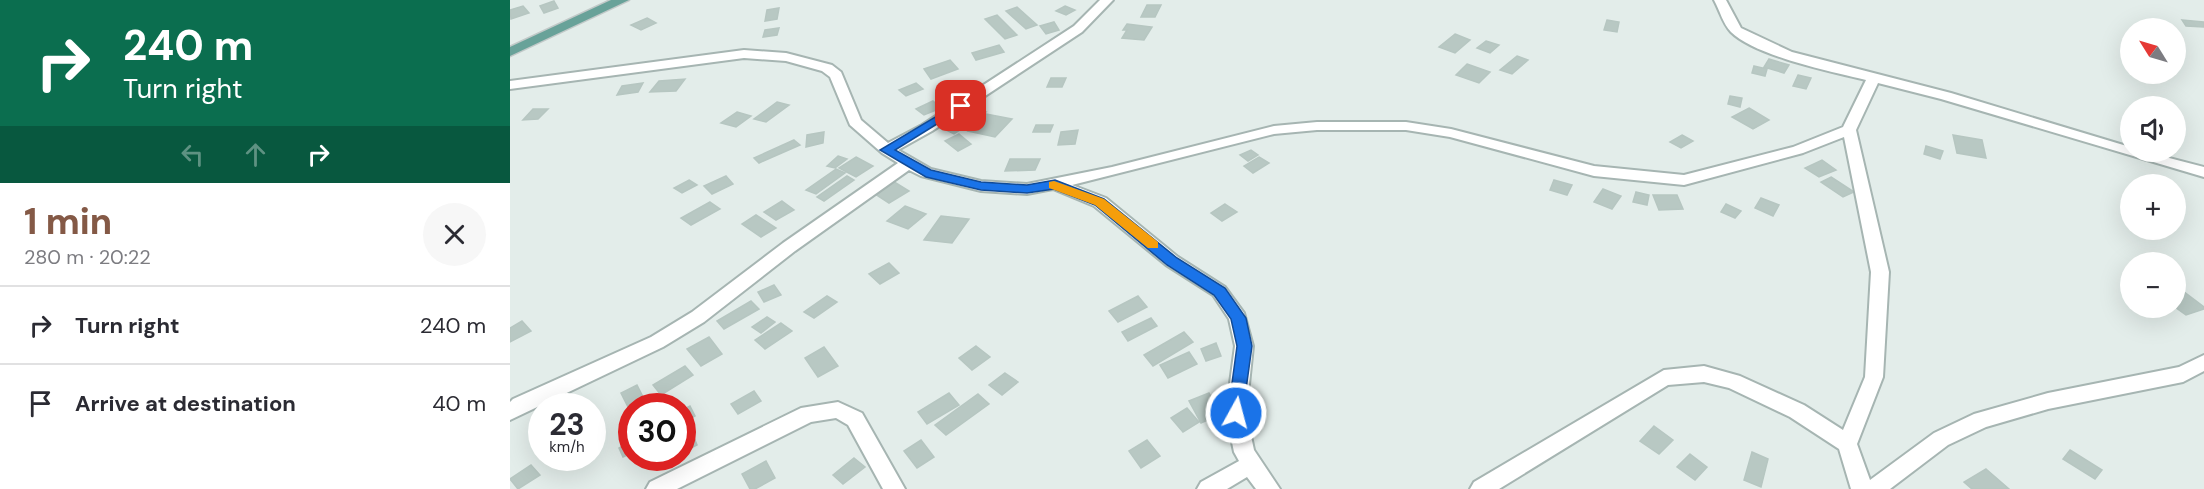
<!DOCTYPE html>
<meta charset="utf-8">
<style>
body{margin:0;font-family:"DM Sans",sans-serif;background:#f7f7f7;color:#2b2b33;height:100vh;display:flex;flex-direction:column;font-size:22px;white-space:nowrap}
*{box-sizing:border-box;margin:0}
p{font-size:20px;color:#7c7c81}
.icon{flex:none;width:33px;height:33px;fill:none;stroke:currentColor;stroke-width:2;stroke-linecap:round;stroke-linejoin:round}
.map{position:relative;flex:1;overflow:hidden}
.details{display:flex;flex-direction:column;background:#fff;width:510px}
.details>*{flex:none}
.hud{background:#0b6e4f;color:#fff;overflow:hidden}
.needle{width:39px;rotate:307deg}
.tools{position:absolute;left:1610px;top:18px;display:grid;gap:12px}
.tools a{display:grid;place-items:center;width:66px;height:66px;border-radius:50%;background:#fff;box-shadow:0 6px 24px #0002;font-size:30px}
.speed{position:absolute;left:18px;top:393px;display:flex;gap:12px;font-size:30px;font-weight:700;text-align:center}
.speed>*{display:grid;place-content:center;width:78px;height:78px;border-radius:50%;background:#fff;box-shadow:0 6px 24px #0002;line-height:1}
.speed small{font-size:15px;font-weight:400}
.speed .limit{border:9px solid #d22;background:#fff;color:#111}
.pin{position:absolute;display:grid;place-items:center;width:51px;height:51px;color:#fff;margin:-26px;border-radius:12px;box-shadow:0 3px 9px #0006}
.me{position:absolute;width:66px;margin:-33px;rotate:7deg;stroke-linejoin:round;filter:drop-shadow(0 0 4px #0008)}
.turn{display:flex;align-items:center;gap:21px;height:126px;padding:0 24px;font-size:27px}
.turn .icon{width:78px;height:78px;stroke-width:2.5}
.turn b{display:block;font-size:42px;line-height:51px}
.lanes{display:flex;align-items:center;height:57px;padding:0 24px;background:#0003;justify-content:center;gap:30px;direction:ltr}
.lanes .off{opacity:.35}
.round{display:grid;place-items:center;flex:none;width:63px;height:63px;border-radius:32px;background:#f7f7f7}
.overview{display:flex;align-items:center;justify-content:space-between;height:102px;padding:0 24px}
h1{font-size:36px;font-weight:800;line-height:45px;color:#845946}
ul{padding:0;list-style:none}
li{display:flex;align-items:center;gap:18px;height:78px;padding:0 24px;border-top:2px solid #e1e1e2}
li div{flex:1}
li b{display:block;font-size:22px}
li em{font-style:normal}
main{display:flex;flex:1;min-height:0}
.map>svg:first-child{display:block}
.building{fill:#b8c8c3;stroke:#b6c6c1;stroke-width:1.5}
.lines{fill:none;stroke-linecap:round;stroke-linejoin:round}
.minor-casing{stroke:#a6b5b2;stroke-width:4}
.primary-casing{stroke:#c1c9c8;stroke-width:3}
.minor{fill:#fff;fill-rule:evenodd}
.primary{fill:#68a299;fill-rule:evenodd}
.route{fill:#1a73e8;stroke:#114b97;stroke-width:1.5}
.slow{fill:#f59e0b}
</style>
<main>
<section class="details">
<div class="hud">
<div class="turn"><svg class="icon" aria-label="right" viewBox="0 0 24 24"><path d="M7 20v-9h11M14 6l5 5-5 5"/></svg><div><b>240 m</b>Turn right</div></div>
<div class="lanes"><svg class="icon off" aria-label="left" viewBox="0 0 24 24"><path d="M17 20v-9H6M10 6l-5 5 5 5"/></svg><svg class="icon off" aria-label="ahead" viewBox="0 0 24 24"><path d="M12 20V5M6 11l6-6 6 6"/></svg><svg class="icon" aria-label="right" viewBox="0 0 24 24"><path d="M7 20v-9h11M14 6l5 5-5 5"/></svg></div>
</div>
<div class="overview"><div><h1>1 min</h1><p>280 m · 20:22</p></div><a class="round"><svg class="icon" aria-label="close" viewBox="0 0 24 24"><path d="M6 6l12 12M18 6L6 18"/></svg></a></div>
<ul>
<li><svg class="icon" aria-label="right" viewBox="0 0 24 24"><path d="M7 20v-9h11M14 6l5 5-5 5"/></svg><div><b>Turn right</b></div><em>240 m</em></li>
<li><svg class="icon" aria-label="arrive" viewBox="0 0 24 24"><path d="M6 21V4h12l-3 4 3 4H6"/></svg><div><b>Arrive at destination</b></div><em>40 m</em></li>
</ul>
</section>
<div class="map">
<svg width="1694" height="489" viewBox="0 0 1694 489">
<rect width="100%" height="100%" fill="#e3edea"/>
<path class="building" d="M44 1 48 8 34 13 30 6Z
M637 5H651L645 17H631Z
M13 6 19 13 1 19 0 10Z
M555 6 565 10 556 15 546 11Z
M507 7 527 25 516 29 496 11Z
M269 8 267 19 255 21 257 10Z
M487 15 507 35 495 39 475 19Z
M137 18 146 23 131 30 121 25Z
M1097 20 1109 22 1107 32 1094 30Z
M1672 20 1694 22V27L1676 26Z
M544 22 549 30 536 34 530 26Z
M617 24 642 27 634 40 612 38 617 30H613Z
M269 28 267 35 253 37 255 30Z
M945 34 960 40 945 53 929 47Z
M976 41 989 45 980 53 967 48Z
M489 45 494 52 466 60 462 53Z
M1007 56 1018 60 1002 74 990 70Z
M1259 59 1279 65 1274 73 1254 67Z
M440 60 448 69 421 79 414 69Z
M957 64 980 72 969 83 946 75Z
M1244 66 1257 69 1255 76 1242 73Z
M1288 75 1301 78 1296 89 1283 86Z
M541 78H556L552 87H537Z
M175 79 166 91 140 92 149 81Z
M133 83 128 92 107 95 112 86Z
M406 83 413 89 396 96 389 90Z
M1220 96 1232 98 1230 107 1218 104Z
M423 101 431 108 414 115 406 109Z
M267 102 279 105 256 122 244 119Z
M461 106 476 112 464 120 449 114Z
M1239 108 1259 120 1243 129 1222 117Z
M23 109H38L28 119 13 120Z
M227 112 241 116 226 127 211 123Z
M476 114 502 119 485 137 458 131Z
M441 116 459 124 444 134 426 125Z
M526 125H543L540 132H523Z
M568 130 565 144 548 145 551 132Z
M314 132 313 143 296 147 297 135Z
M449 134 461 144 448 151 435 141Z
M1172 135 1183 141 1171 148 1160 142Z
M1443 135 1472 140 1476 158 1447 153Z
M284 140 290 145 249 163 244 158Z
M1416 146 1433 151 1430 159 1414 154Z
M741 150 748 155 738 161 730 155Z
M328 156 337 159 325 168 317 166Z
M346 157 363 166 346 177 329 168Z
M749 157 759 163 743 173 734 166Z
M500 159H530L525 170 495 171Z
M1312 160 1326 170 1309 177 1295 168Z
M326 169 335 173 306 194 296 190Z
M216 176 223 184 202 194 194 186Z
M337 176 344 180 314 201 307 197Z
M1321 177 1344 192 1333 197 1311 182Z
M179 180 187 185 172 193 164 188Z
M381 180 399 191 379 203 362 192Z
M1044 180 1062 185 1057 195 1040 190Z
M1093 189 1111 196 1102 209 1084 202Z
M1126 192 1139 195 1137 205 1123 202Z
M1143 195H1167L1173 209 1149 210Z
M1251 198 1269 205 1263 216 1245 208Z
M272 201 284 210 266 220 254 212Z
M200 202 210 209 181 225 171 218Z
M715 204 727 212 712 221 701 213Z
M1216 204 1231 211 1225 218 1211 212Z
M395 206 416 214 398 229 377 221Z
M246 215 266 228 251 237 232 224Z
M431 216 459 219 442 243 414 240Z
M379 263 389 273 370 284 359 274Z
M264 285 271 295 254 302 248 292Z
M1665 285 1694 307V309L1676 315 1665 307Z
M317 296 327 302 304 318 294 312Z
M628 296 637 307 608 322 599 311Z
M241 301 249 309 214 329 207 321Z
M257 317 265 322 251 333 242 327Z
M641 318 647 326 618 341 612 332Z
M12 321 21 331 0 342V328Z
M271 323 282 331 255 349 245 340Z
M674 332 683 342 643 366 634 355Z
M199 337 212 354 191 366 177 349Z
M706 343 711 356 696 361 691 349Z
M466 346 480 357 462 370 449 358Z
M314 347 328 366 308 377 295 358Z
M679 352 687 364 658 378 650 365Z
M175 366 183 375 151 395 143 385Z
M495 373 508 382 492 395 479 385Z
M127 385 134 399 118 407 111 393Z
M244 391 251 401 228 414 221 404Z
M439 393 449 405 417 424 408 412Z
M699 393 711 414 691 423 679 401Z
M468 394 479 404 436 435 425 425Z
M180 406 185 416 172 423V410Z
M677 408 689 422 673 432 661 418Z
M179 426 187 445 172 453V430Z
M1144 426 1163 440 1149 454 1130 441Z
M411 440 424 457 407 468 394 451Z
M637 440 650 456 631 468 619 451Z
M122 441V453L113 457 109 448Z
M1560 450 1592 470 1585 479 1553 459Z
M1242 452 1258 459 1251 487 1234 480Z
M1180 454 1197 467 1185 480 1167 467Z
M344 458 355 467 333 484 323 475Z
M256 461 265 478 245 489H240L232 474Z
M21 465 30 475 8 489 0 479Z
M1476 469 1499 489H1462L1454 482Z"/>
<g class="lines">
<g class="minor-casing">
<path id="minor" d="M590 0H603L572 32 422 131 388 150 421 169 471 181 517 184 602 167 764 126 807 122H896L941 129 1084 166 1174 175 1283 147 1333 127 1356 80C1323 72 1245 56 1221 32 1213 24 1210 11 1204 0H1216L1231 28 1282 52 1441 93 1620 147V152H1636L1694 167V177L1431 99 1368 83 1346 130 1379 272 1373 377 1347 444 1360 480 1424 433 1464 414 1538 393 1669 367 1694 355V371L1673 382 1538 409 1476 427 1438 445 1380 489H1341L1329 449 1280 417 1219 388 1194 382 1158 385 989 489H960L964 482 1154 370 1194 366 1230 376 1294 405 1333 430 1355 377 1361 272 1334 137 1293 153 1174 185 1084 176 940 137 896 130H807L764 134 562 185 596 198 668 257 715 287 734 313 743 346 736 413 744 450 770 489H746L737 477 717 489H687L691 482 729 461 724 452 716 413 725 346 719 319 703 295 656 265 584 206 543 189 517 194 471 191 411 176 399 170 285 251 194 322 153 347 0 420V402L3 399 141 337 182 312 273 243 388 163 372 153 340 125 320 77 312 71 276 61 234 58 0 89V81L234 50 276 53 322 65 331 72 351 120 378 143 412 125 564 26Z
M328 402 352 413 395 489H373L338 425 326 418 301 422 167 489H136L140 482 291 408Z"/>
</g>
<g class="primary-casing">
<path id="primary" d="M101 0H119L0 56V47Z"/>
</g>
<use href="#minor" class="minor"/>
<use href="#primary" class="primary"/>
</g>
<path class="route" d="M447 104 456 106 385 150 421 170 471 182 517 185 545 180 594 199 667 258 715 288 736 318 742 346 732 418H720L718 413 727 346 721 319 704 295 657 265 585 205 544 189 517 193 471 190 416 177 370 150Z"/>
<path class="slow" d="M544 181 594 199 648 242V248H638L585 205 539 188V182Z"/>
</svg>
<div class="tools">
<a><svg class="needle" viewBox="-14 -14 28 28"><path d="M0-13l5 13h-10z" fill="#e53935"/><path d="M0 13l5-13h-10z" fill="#7c7c81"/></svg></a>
<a><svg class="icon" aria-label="sound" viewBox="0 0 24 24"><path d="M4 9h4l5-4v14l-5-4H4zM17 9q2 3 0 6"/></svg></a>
<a>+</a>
<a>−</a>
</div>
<div class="speed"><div>23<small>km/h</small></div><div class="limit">30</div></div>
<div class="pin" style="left:451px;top:106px;background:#d93025"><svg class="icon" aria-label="arrive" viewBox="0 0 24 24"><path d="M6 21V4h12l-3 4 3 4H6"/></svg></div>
<svg class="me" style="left:726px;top:413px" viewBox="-20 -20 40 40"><circle r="17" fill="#1a73e8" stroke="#fff" stroke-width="3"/><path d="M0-11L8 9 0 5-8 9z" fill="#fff"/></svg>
</div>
</main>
